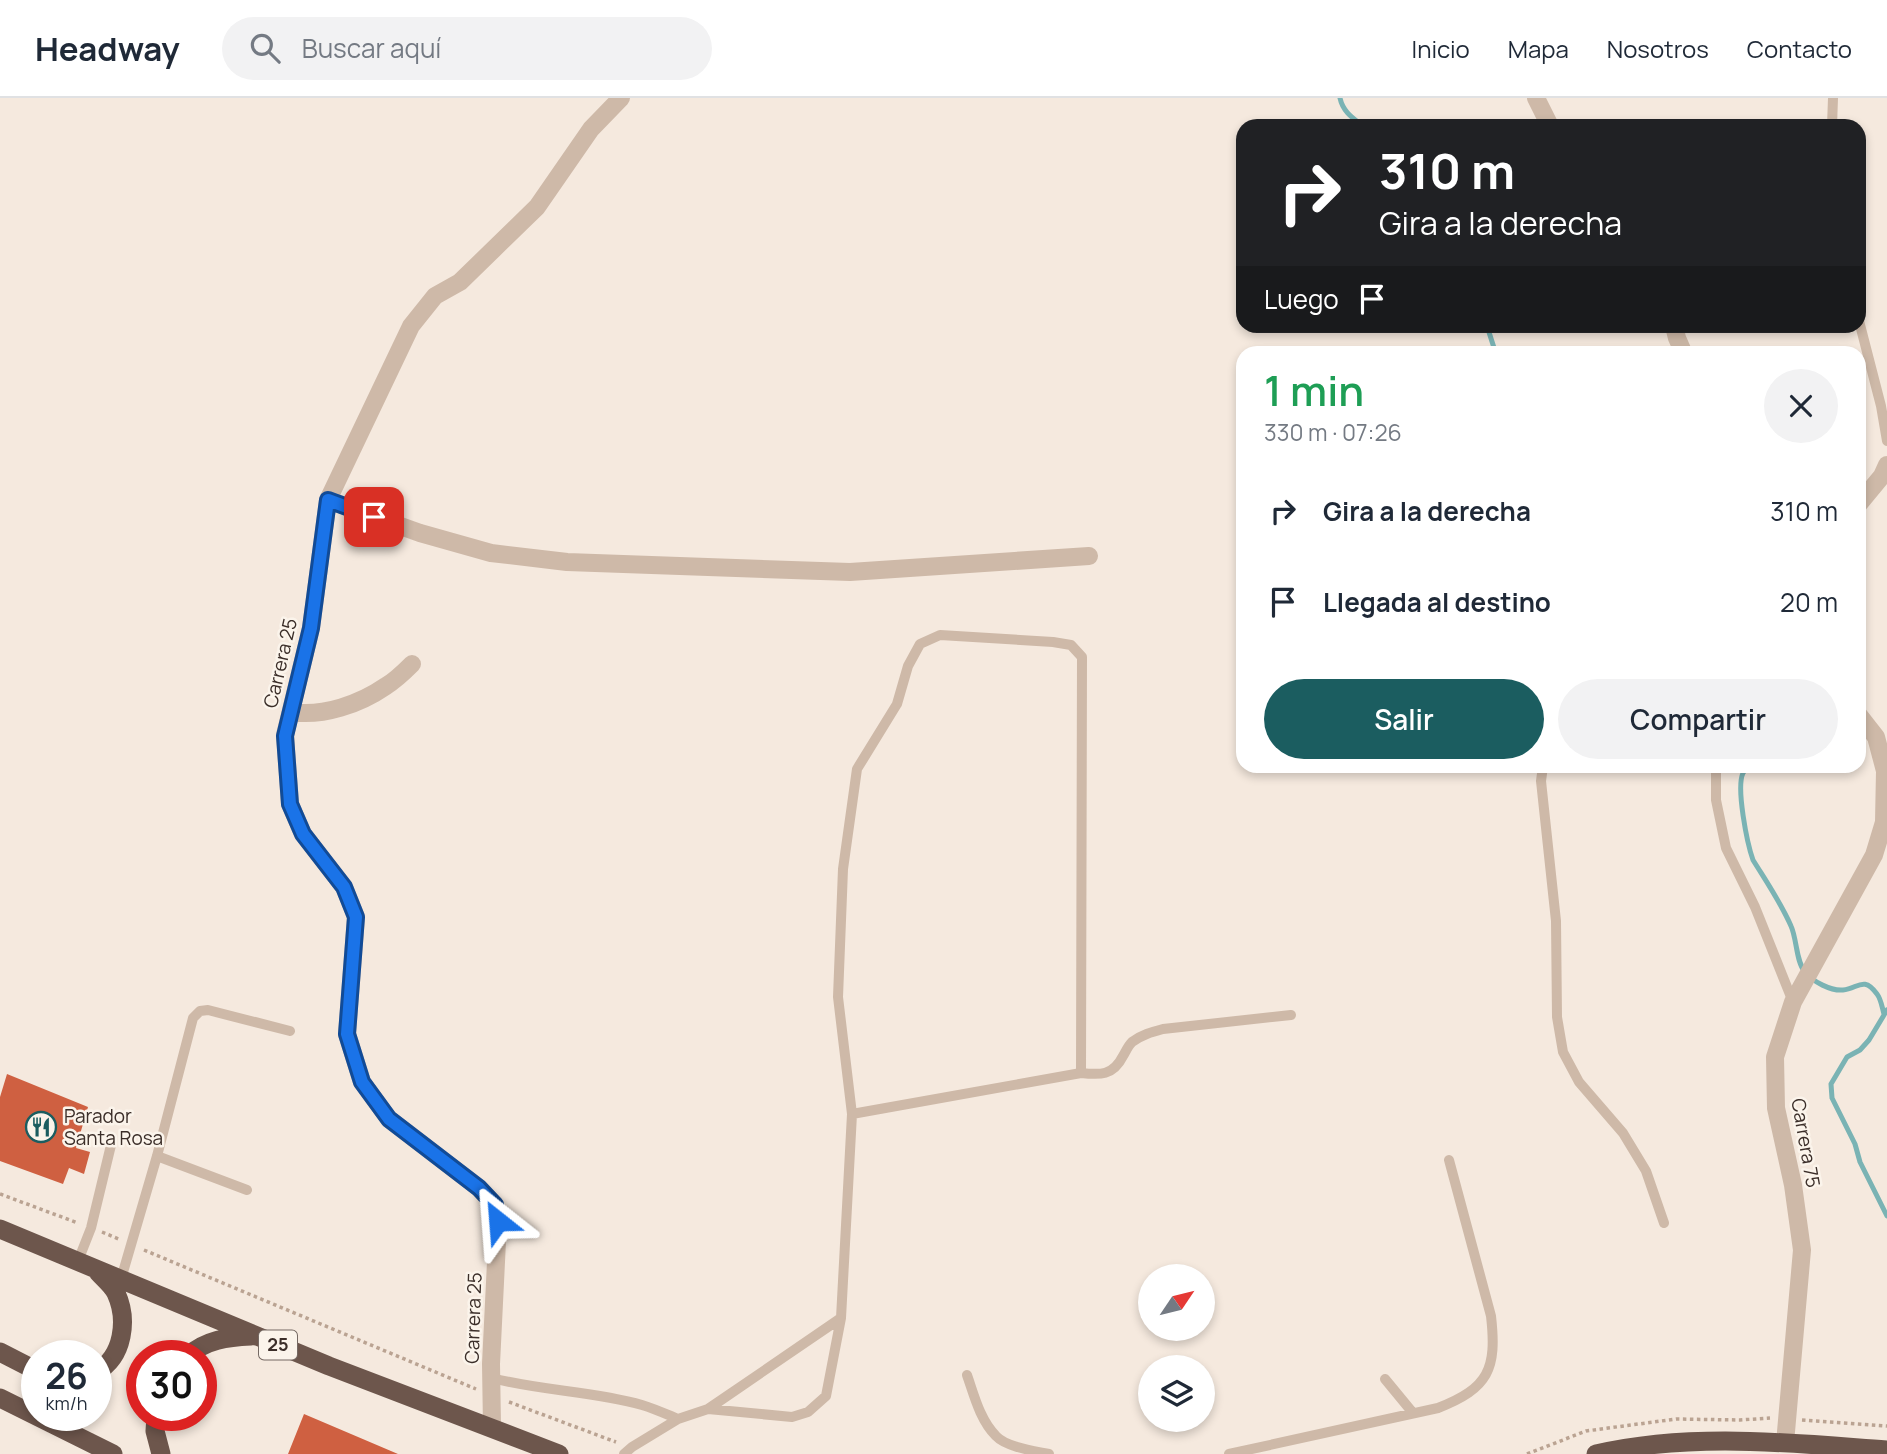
<!DOCTYPE html>
<html lang="es">
<meta charset="utf-8">
<style>
body{margin:0;font-family:Manrope,sans-serif;background:#f2f2f3;color:#1f2937;height:100vh;display:flex;flex-direction:column;font-size:26px;white-space:nowrap}
*{box-sizing:border-box;margin:0}
p{font-size:23px;color:#747a83}
.icon{flex:none;width:38px;height:38px;fill:none;stroke:currentColor;stroke-width:2;stroke-linecap:round;stroke-linejoin:round}
.map{position:relative;flex:1;overflow:hidden}
.side{position:absolute;left:1236px;top:248px;width:630px;height:427px;display:flex;flex-direction:column;background:#fff;border-radius:21px;box-shadow:0 4px 10px #0003}
.side>*{flex:none}
.top-card{position:absolute;left:1236px;top:21px;width:630px;height:214px;border-radius:21px;box-shadow:0 4px 10px #0003;background:#202124;color:#fff;overflow:hidden}
.needle{width:46px;rotate:55deg}
.buttons{position:absolute;left:1138px;top:1166px;display:grid;gap:14px}
.buttons a{display:grid;place-items:center;width:77px;height:77px;border-radius:50%;background:#fff;box-shadow:0 4px 10px #0003;font-size:35px}
.speed{position:absolute;left:21px;top:1242px;display:flex;gap:14px;font-size:35px;font-weight:700;text-align:center}
.speed>*{display:grid;place-content:center;width:91px;height:91px;border-radius:50%;background:#fff;box-shadow:0 4px 10px #0003;line-height:1}
.speed small{font-size:18px;font-weight:400}
.speed .limit{border:10px solid #d22;background:#fff;color:#111}
.pin{position:absolute;display:grid;place-items:center;width:60px;height:60px;color:#fff;margin:-30px;border-radius:14px;box-shadow:0 4px 10px #0006}
.me{position:absolute;width:77px;margin:-38px;rotate:332deg;stroke-linejoin:round;filter:drop-shadow(0 0 5px #0008)}
.turn{display:flex;align-items:center;gap:24px;height:147px;padding:0 28px;font-size:32px}
.turn .icon{width:91px;height:91px;stroke-width:2.5}
.turn b{display:block;font-size:49px;line-height:60px}
.then{display:flex;align-items:center;height:66px;padding:0 28px;background:#0003;gap:14px;font-size:26px}
.round{display:grid;place-items:center;flex:none;width:74px;height:74px;border-radius:37px;background:#f2f2f3}
.head{display:flex;align-items:center;justify-content:space-between;height:119px;padding:0 28px}
h1{font-size:42px;font-weight:600;line-height:52px;color:#1e9e55}
.action{display:flex;gap:14px;margin-top:auto;padding:14px 28px}
.action a{flex:1;height:80px;border-radius:42px;background:#1b5d60;color:#fff;font-size:28px;font-weight:600;line-height:80px;text-align:center}
.action a+a{background:#f2f2f3;color:#1f2937}
ul{padding:0;list-style:none}
li{display:flex;align-items:center;gap:21px;height:91px;padding:0 28px}
li div{flex:1}
li b{display:block;font-size:26px}
li em{font-style:normal}
header{display:flex;align-items:center;gap:42px;box-sizing:border-box;height:98px;padding:0 35px;background:#fff;border-bottom:2px solid #e0e1e3}
header strong{font-size:33px}
nav{display:flex;gap:38px;margin-inline-start:auto;font-size:24px}
.search{width:490px;height:63px;background:#f2f2f3;display:flex;align-items:center;gap:18px;box-sizing:border-box;padding:0 24px;border-radius:38px;color:#747a83;font-size:26px}
.map>svg:first-child{display:block}
.lines{fill:none;stroke-linecap:round;stroke-linejoin:round}
.stream{stroke:#7ab3b4;stroke-width:5}
.building{fill:#cf6041}
.path{stroke:#baa392;stroke-width:3.5;stroke-dasharray:3.5 3.5;stroke-linecap:butt}
.service{stroke:#ceb9a8;stroke-width:10}
.minor{stroke:#ceb9a8;stroke-width:18}
.trunk{stroke:#6d564c;stroke-width:19}
.route-casing{stroke:#114b97;stroke-width:18}
.route{stroke:#1a73e8;stroke-width:12}
.labels{text-anchor:middle;stroke-width:5;stroke-linejoin:round;paint-order:stroke}
.shield{fill:#fbf4eb;stroke:#756963;stroke-width:2}
.shield-label{font-size:18px;font-weight:bold;fill:#3b2e29}
.street-label{font-size:19px;fill:#3b2e29;stroke:#fbf4eb}
.poi-label{font-size:19px;fill:#3b2e29;stroke:#fbf4eb;text-anchor:start}
</style>
<header>
<strong>Headway</strong>
<div class="search"><svg class="icon" aria-label="search" viewBox="0 0 24 24"><circle cx="10" cy="10" r="6"/><path d="M15 15l6 6"/></svg>Buscar aquí</div>
<nav><a>Inicio</a><a>Mapa</a><a>Nosotros</a><a>Contacto</a></nav>
</header>
<div class="map">
<svg width="1887" height="1356" viewBox="0 0 1887 1356">
<rect width="100%" height="100%" fill="#f5e9de"/>
<g class="lines">
<path class="stream" d="M1340 0C1343 14 1353 20 1363 28
M1487 228 1496 256
M1752 668C1748 670 1745 670 1743 675 1736 690 1747 745 1753 762 1766 783 1781 805 1791 828 1797 841 1796 864 1805 874 1813 884 1831 893 1843 892 1858 891 1863 877 1877 896 1881 901 1882 909 1884 916
M1887 912 1869 942 1860 952 1847 959 1831 986 1832 1000 1855 1046 1860 1064 1887 1118"/>
</g>
<path class="building" d="M7 976 88 1009 76 1050 90 1054 84 1076 69 1070 63 1086 0 1063V999Z
M304 1316 398 1356H288Z"/>
<g class="lines">
<path class="path" d="M0 1096 78 1125
M102 1134 121 1142
M144 1152 476 1291
M509 1304 616 1344
M1802 1322 1887 1328
M1527 1356 1586 1333 1676 1321 1740 1322 1770 1320"/>
<path class="service" d="M1832 28 1833 0
M1858 219 1881 308 1887 343
M1543 668 1541 683 1556 823 1557 919 1563 954 1579 984 1623 1035 1646 1073 1664 1125
M1716 668V702L1726 750 1755 809 1793 904
M852 1016 1081 975C1100 977 1113 978 1123 958 1126 953 1128 948 1132 944 1141 937 1152 934 1163 931L1291 917
M157 1058 247 1092
M78 1163 91 1130 112 1043
M121 1181 157 1058 193 920 200 913 208 912 290 933
M967 1277C974 1297 980 1322 996 1338 1006 1349 1035 1353 1049 1356
M492 1280C541 1293 593 1293 642 1307 655 1311 666 1316 678 1321
M1385 1281 1413 1315
M708 1311 841 1220
M624 1356 632 1349 678 1321 708 1311 792 1319 808 1314 826 1298 841 1220 852 1016 838 899 843 771 857 671 897 606 908 568 920 546 940 537 1053 544 1071 547 1082 559 1081 975
M1229 1356 1438 1310C1489 1290 1497 1271 1491 1218L1449 1062"/>
<path class="minor" d="M1536 0 1550 28
M1674 228 1677 240 1684 256
M328 402 420 435 491 455 567 464 850 474 1089 458
M1858 407 1882 378 1887 367
M291 614C323 619 360 606 386 588 396 582 404 574 412 566
M492 1329 491 1266 498 1123 495 1107 479 1090 389 1021 362 984 347 936 356 819 344 789 303 736 290 706 285 637 311 530 328 402 411 228 435 198 460 184 537 109 591 31 621 0
M1785 1345 1802 1152 1793 1087 1776 1010 1775 959 1793 904 1874 757 1884 724 1885 673 1876 639 1858 616"/>
<path class="trunk" d="M0 1131 329 1268 559 1356
M0 1254 37 1273
M188 1258C205 1242 228 1239 251 1238
M96 1274C124 1259 128 1221 116 1195 112 1187 104 1181 98 1174
M0 1300 113 1356
M156 1318 155 1333 161 1356
M1596 1356C1692 1334 1790 1345 1887 1352"/>
</g>
<g class="lines">
<g class="route-casing">
<path id="route" d="M374 419 328 402 311 530 285 638 290 706 303 736 344 789 356 819 347 936 362 984 389 1021 479 1090 495 1107 498 1123"/>
</g>
<use href="#route" class="route"/>
</g>
<defs>
<g id="restaurant-ring" transform="scale(1.575)"><circle r="9.5" fill="#fbf4eb" stroke="#1b5d60" stroke-width="1.5"/><path d="M-5-6h1v4h1v-4h1v4h1v-4h1v5L-1.5 .5V6h-2V.5L-5-1ZM5-6V6H3V1.5H1.5Q1.5-4 5-6Z" fill="#1b5d60"/></g>
</defs>
<g fill-rule="evenodd">
<use href="#restaurant-ring" x="41" y="1029"/>
</g>
<g class="labels">
<rect class="shield" x="259" y="1232.5" width="38" height="29" rx="5"/>
<g class="shield-label">
<text x="278" y="1253">25</text>
</g>
<g class="street-label">
<text transform="translate(280 565) rotate(-77)" y="7">Carrera 25</text>
<text transform="translate(1806 1045) rotate(80)" y="7">Carrera 75</text>
<text transform="translate(473 1220) rotate(-88)" y="7">Carrera 25</text>
</g>
<g class="poi-label">
<text x="64" y="1025">Parador<tspan x="64" dy="22">Santa Rosa</tspan></text>
</g>
</g>
</svg>
<div class="buttons">
<a><svg class="needle" viewBox="-14 -14 28 28"><path d="M0-13l5 13h-10z" fill="#e53935"/><path d="M0 13l5-13h-10z" fill="#747a83"/></svg></a>
<a><svg class="icon" aria-label="layers" viewBox="0 0 24 24"><path d="M12 4l9 5-9 5-9-5zM3 14l9 5 9-5"/></svg></a>
</div>
<div class="speed"><div>26<small>km/h</small></div><div class="limit">30</div></div>
<div class="pin" style="left:374px;top:419px;background:#d93025"><svg class="icon" aria-label="arrive" viewBox="0 0 24 24"><path d="M6 21V4h12l-3 4 3 4H6"/></svg></div>
<svg class="me" style="left:498px;top:1123px" viewBox="-20 -20 40 40"><path d="M0-17L14 15 0 8-14 15z" fill="#1a73e8" stroke="#fff" stroke-width="4"/></svg>
<div class="top-card">
<div class="turn"><svg class="icon" aria-label="right" viewBox="0 0 24 24"><path d="M7 20v-9h11M14 6l5 5-5 5"/></svg><div><b>310 m</b>Gira a la derecha</div></div>
<div class="then">Luego<svg class="icon" aria-label="arrive" viewBox="0 0 24 24"><path d="M6 21V4h12l-3 4 3 4H6"/></svg></div>
</div>
<section class="side">
<div class="head"><div><h1>1 min</h1><p>330 m · 07:26</p></div><a class="round"><svg class="icon" aria-label="close" viewBox="0 0 24 24"><path d="M6 6l12 12M18 6L6 18"/></svg></a></div>
<ul>
<li><svg class="icon" aria-label="right" viewBox="0 0 24 24"><path d="M7 20v-9h11M14 6l5 5-5 5"/></svg><div><b>Gira a la derecha</b></div><em>310 m</em></li>
<li><svg class="icon" aria-label="arrive" viewBox="0 0 24 24"><path d="M6 21V4h12l-3 4 3 4H6"/></svg><div><b>Llegada al destino</b></div><em>20 m</em></li>
</ul>
<div class="action"><a>Salir</a><a>Compartir</a></div>
</section>
</div>
